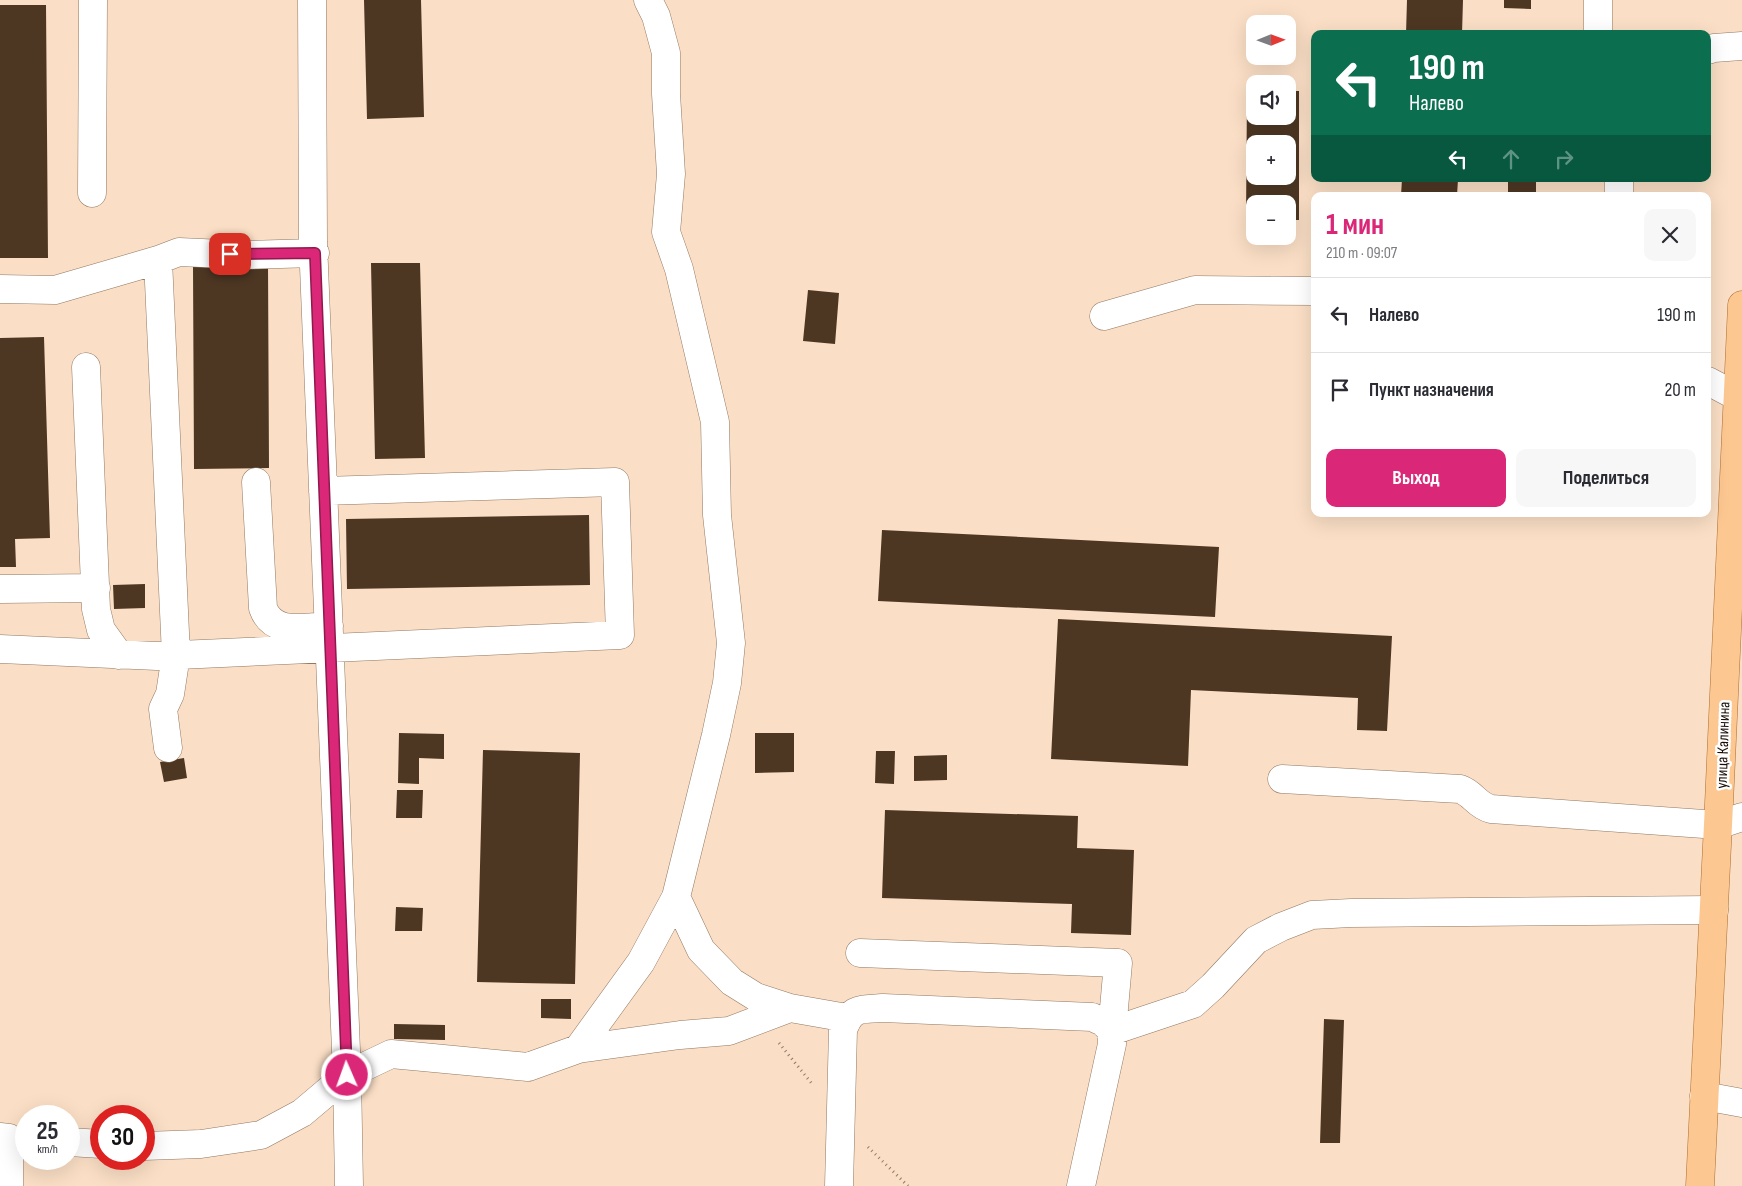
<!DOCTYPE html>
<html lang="ru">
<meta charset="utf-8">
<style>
body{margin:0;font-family:"Sofia Sans Condensed",sans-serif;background:#f7f7f7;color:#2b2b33;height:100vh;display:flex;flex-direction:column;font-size:19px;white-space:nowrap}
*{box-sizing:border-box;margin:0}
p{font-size:16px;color:#7c7c81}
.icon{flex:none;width:28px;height:28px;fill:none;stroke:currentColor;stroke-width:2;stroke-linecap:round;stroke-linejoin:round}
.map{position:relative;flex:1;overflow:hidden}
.panel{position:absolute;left:1311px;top:192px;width:400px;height:325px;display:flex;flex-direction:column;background:#fff;border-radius:10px;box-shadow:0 5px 20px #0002}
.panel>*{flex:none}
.guide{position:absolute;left:1311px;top:30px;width:400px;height:152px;border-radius:10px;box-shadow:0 5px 20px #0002;background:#0b6e4f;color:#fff;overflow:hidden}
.needle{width:32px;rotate:89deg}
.tools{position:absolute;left:1246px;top:15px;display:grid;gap:10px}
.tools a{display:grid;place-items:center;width:50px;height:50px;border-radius:10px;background:#fff;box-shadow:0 5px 20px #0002;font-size:25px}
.speed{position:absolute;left:15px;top:1105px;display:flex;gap:10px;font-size:25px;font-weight:700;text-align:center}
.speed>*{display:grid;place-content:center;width:65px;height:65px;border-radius:50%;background:#fff;box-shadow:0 5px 20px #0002;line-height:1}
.speed small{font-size:12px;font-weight:400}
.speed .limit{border:8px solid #d22;background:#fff;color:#111}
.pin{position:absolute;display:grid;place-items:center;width:42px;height:42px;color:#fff;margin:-21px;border-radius:10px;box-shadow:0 2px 8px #0006}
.me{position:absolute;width:55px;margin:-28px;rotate:358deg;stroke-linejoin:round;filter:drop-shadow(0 0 4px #0008)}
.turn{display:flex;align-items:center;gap:18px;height:105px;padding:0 15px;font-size:22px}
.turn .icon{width:65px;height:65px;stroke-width:2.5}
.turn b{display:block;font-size:35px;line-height:42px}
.lanes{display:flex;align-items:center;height:48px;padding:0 15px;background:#0003;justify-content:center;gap:25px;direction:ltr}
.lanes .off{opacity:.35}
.round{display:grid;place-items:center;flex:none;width:52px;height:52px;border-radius:10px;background:#f7f7f7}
.overview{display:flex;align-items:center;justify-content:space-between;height:85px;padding:0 15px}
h1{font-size:30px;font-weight:700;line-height:38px;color:#db2777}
.primary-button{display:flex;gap:10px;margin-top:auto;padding:10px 15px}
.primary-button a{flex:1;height:58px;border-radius:10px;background:#db2777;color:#fff;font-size:20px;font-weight:700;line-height:58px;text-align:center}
.primary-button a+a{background:#f7f7f7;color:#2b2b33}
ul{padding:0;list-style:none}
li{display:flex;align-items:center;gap:15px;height:75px;padding:0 15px;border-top:1px solid #e1e1e2}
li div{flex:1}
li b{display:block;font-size:19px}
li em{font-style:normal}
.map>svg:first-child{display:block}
.building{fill:#4d3723;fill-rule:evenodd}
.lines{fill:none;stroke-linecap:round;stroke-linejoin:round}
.minor-casing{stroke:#917862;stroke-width:29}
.major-casing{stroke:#ac6e30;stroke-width:29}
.path{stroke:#8f7b6a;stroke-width:3;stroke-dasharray:1 4;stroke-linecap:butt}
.minor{stroke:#fff;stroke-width:28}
.major{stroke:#fdc791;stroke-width:28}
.route-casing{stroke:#8e194d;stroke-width:12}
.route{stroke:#db2777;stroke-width:9}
.labels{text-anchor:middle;stroke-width:5;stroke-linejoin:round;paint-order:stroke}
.street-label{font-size:16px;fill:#180e06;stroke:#fff}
</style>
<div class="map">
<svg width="1742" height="1186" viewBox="0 0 1742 1186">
<rect width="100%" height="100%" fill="#fadec5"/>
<path class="building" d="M364 0H421L424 117 367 119Z
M1407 0H1463L1462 34H1406Z
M1504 0H1531V9L1504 8Z
M0 5H46L48 258H0Z
M1247 91H1255V116H1288V91H1299V220H1288V204H1255V220H1246ZM1255 144H1288V176H1255Z
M1402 179H1458L1457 196H1401Z
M1508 179H1536V196H1508Z
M371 263H420L425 458 375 459Z
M268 265 269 468 194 469 193 266Z
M808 290 839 293 835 344 803 341Z
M44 337 50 538 15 539 16 567H0V338Z
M589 515 590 585 347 589 346 519Z
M882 530 1219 547 1215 617 878 601Z
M145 584V608L114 609 113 585Z
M1058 619 1392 636 1387 731 1357 730 1358 698 1191 690 1188 766 1051 759Z
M399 733 444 734V759L419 758V784L398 783Z
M755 733H794V772L755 773Z
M483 750 580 753 575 984 477 982Z
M876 751H895L894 784 875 783Z
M947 755V780L914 781V756Z
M184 758 187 778 164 782 160 762Z
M397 790H423L422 818H396Z
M885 810 1078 816 1077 848 1134 850 1131 935 1071 933 1072 904 882 898Z
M396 907 423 908 422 931H395Z
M541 999H571V1019L541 1018Z
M1324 1019 1344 1020 1340 1143H1320Z
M394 1024 445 1025V1040L394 1039Z"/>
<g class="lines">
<g class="minor-casing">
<path id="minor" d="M312 0 313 242 347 1075 349 1186
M1598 0V34
M1708 50 1714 48 1742 46
M92 193 93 0
M1619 196V179
M158 260 176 655 170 694 163 709 168 748
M0 289 55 290 158 260 179 252 246 255 315 253
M1104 316 1195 290 1315 291
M86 367 96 609 101 630 119 655
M1708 381 1738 397
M256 482 263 608C273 636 304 627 329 626
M0 589 96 588
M0 649 157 656 620 635 615 482 323 491
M1282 779 1460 789C1474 794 1476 805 1491 809L1718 825 1742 817
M676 897 701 950 732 982 756 997 790 1008 847 1018
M860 953 1118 963 1112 1031 1193 1004 1213 986 1256 940 1281 927 1312 915 1351 913 1714 910
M578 1049 680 1035 729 1031 790 1008
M1704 1096 1742 1103
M0 1137 9 1138V1186
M69 1142 101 1144
M144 1146 201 1144 261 1135 302 1113 347 1075 391 1054 528 1067 578 1049 641 962 676 897 716 735 727 683 731 643 717 515 715 422 679 269 666 232 671 174 666 94V53L656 16 648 0
M839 1186 843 1030C852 1006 860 1010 883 1008L1092 1017 1103 1022 1112 1031V1044L1081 1186"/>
</g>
<g class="major-casing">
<path id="major" d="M1700 1186 1718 825 1742 305"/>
</g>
<path class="path" d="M779 1043 813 1085
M868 1147 908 1186"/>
<use href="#minor" class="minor"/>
<use href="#major" class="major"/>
</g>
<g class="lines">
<g class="route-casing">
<path id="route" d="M230 254 315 253 347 1075"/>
</g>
<use href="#route" class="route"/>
</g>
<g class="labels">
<g class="street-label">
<text transform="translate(1722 745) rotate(-88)" y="6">улица Калинина</text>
</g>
</g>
</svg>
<div class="tools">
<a><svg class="needle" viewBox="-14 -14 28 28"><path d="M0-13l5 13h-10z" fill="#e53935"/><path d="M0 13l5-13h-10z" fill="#7c7c81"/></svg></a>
<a><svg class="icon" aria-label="sound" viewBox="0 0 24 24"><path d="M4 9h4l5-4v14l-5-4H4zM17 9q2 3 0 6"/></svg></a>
<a>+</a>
<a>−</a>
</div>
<div class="speed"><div>25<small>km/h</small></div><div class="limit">30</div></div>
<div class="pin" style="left:230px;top:254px;background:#d93025"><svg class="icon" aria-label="arrive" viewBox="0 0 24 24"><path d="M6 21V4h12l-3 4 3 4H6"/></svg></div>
<svg class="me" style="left:347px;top:1075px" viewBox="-20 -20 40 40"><circle r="17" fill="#db2777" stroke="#fff" stroke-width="3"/><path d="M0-11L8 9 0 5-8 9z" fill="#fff"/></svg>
<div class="guide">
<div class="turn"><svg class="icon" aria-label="left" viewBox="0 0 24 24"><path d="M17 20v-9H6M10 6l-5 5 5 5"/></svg><div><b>190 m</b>Налево</div></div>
<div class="lanes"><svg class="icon" aria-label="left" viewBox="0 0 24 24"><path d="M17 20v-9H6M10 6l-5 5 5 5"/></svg><svg class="icon off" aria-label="ahead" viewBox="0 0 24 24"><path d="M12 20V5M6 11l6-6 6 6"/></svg><svg class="icon off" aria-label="right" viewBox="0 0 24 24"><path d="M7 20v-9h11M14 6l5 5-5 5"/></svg></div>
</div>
<section class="panel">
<div class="overview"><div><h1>1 мин</h1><p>210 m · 09:07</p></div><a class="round"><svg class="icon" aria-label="close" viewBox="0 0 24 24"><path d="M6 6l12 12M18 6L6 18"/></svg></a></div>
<ul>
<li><svg class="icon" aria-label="left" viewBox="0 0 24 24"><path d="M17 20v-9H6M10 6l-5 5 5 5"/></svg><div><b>Налево</b></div><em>190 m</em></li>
<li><svg class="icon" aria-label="arrive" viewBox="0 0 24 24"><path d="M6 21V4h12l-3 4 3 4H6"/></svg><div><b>Пункт назначения</b></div><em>20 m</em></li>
</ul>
<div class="primary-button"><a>Выход</a><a>Поделиться</a></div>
</section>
</div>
